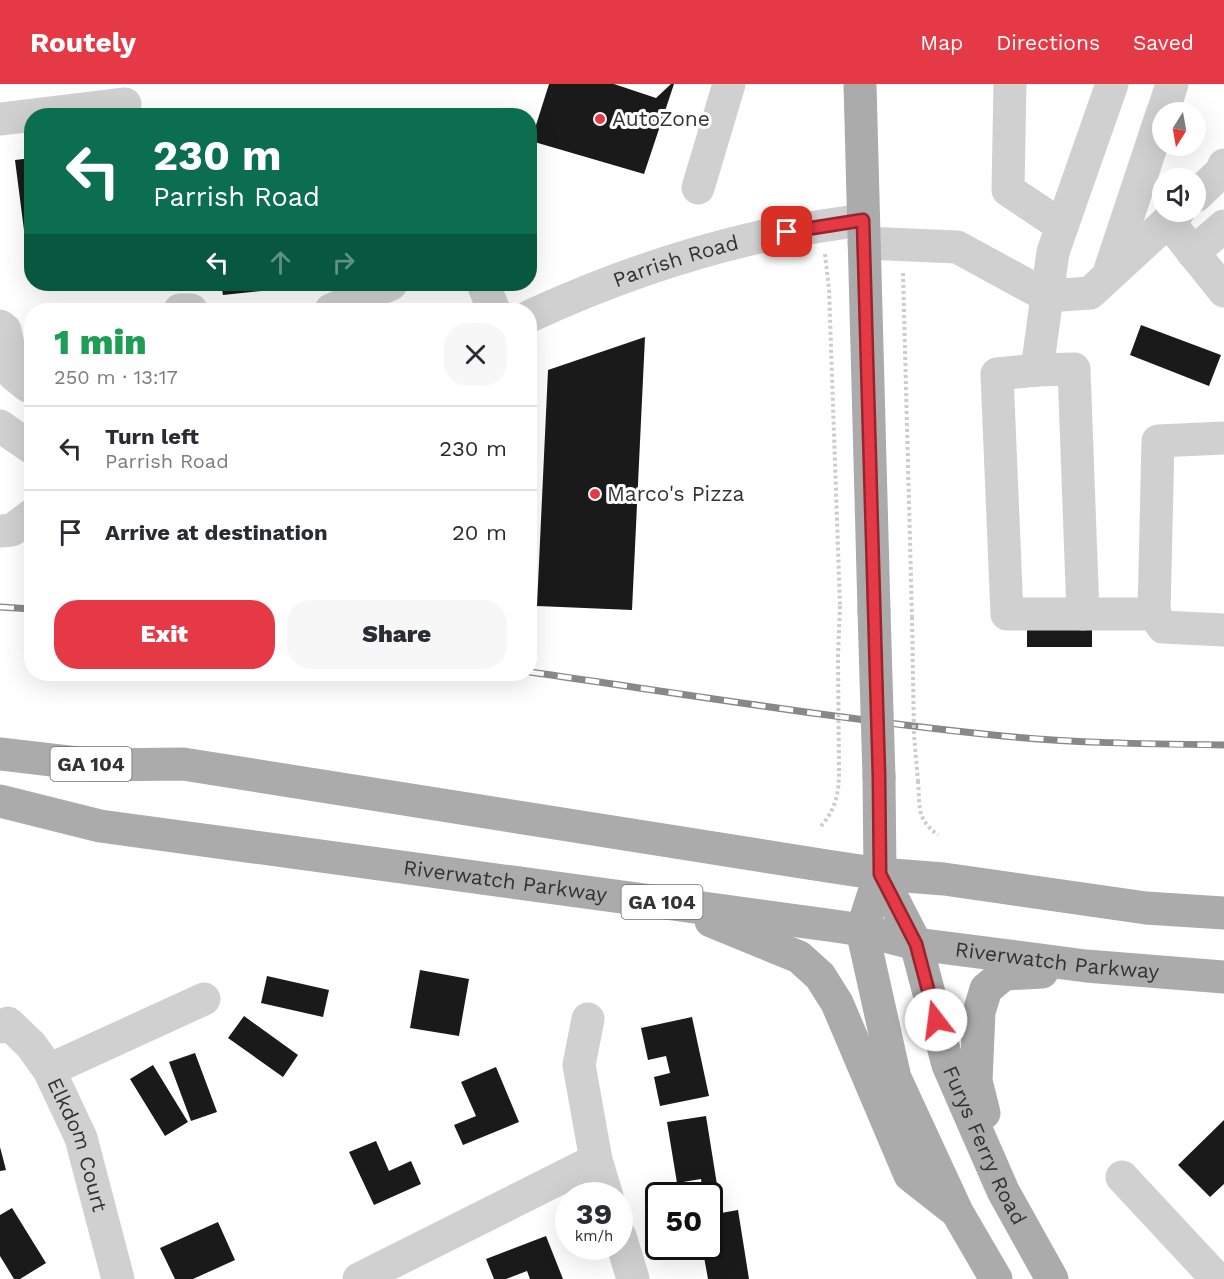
<!DOCTYPE html>
<meta charset="utf-8">
<style>
body{margin:0;font-family:"Work Sans",sans-serif;background:#f7f7f7;color:#2b2b33;height:100vh;display:flex;flex-direction:column;font-size:22px;white-space:nowrap}
*{box-sizing:border-box;margin:0}
p{font-size:20px;color:#7c7c81}
.icon{flex:none;width:33px;height:33px;fill:none;stroke:currentColor;stroke-width:2;stroke-linecap:round;stroke-linejoin:round}
.map{position:relative;flex:1;overflow:hidden}
.sheet{position:absolute;left:24px;top:219px;width:513px;height:378px;display:flex;flex-direction:column;background:#fff;border-radius:24px;box-shadow:0 6px 24px #0002}
.sheet>*{flex:none}
.banner{position:absolute;left:24px;top:24px;width:513px;height:183px;border-radius:24px;box-shadow:0 6px 24px #0002;background:#0b6e4f;color:#fff;overflow:hidden}
.needle{width:39px;rotate:191deg}
.controls{position:absolute;left:1152px;top:18px;display:grid;gap:12px}
.controls a{display:grid;place-items:center;width:54px;height:54px;border-radius:50%;background:#fff;box-shadow:0 6px 24px #0002;font-size:30px}
.speed{position:absolute;left:555px;top:1098px;display:flex;gap:12px;font-size:30px;font-weight:700;text-align:center}
.speed>*{display:grid;place-content:center;width:78px;height:78px;border-radius:50%;background:#fff;box-shadow:0 6px 24px #0002;line-height:1}
.speed small{font-size:15px;font-weight:400}
.speed .limit{border:3px solid #111;border-radius:9px;background:#fff;color:#111}
.pin{position:absolute;display:grid;place-items:center;width:51px;height:51px;color:#fff;margin:-26px;border-radius:12px;box-shadow:0 3px 9px #0006}
.me{position:absolute;width:66px;margin:-33px;rotate:345deg;stroke-linejoin:round;filter:drop-shadow(0 0 4px #0008)}
.turn{display:flex;align-items:center;gap:21px;height:126px;padding:0 30px;font-size:27px}
.turn .icon{width:78px;height:78px;stroke-width:2.5}
.turn b{display:block;font-size:42px;line-height:51px}
.lanes{display:flex;align-items:center;height:57px;padding:0 30px;background:#0003;justify-content:center;gap:30px;direction:ltr}
.lanes .off{opacity:.35}
.round{display:grid;place-items:center;flex:none;width:63px;height:63px;border-radius:24px;background:#f7f7f7}
.summary{display:flex;align-items:center;justify-content:space-between;height:102px;padding:0 30px}
h1{font-size:36px;font-weight:800;line-height:45px;color:#1e9e55}
.action{display:flex;gap:12px;margin-top:auto;padding:12px 30px}
.action a{flex:1;height:69px;border-radius:24px;background:#e63946;color:#fff;font-size:24px;font-weight:800;line-height:69px;text-align:center}
.action a+a{background:#f7f7f7;color:#2b2b33}
ul{padding:0;list-style:none}
li{display:flex;align-items:center;gap:18px;height:84px;padding:0 30px;border-top:2px solid #e1e1e2}
li div{flex:1}
li b{display:block;font-size:22px}
li em{font-style:normal}
header{display:flex;align-items:center;gap:36px;box-sizing:border-box;height:84px;padding:0 30px;background:#e63946;color:#fff}
header strong{font-size:28px}
nav{display:flex;gap:33px;margin-inline-start:auto;font-size:21px}
.map>svg:first-child{display:block}
.building{fill:#1a1a1a}
.lines{fill:none;stroke-linecap:round;stroke-linejoin:round}
.path{stroke:#cdcdcd;stroke-width:4;stroke-dasharray:3 3;stroke-linecap:butt}
.minor{stroke:#d0d0d0;stroke-width:33}
.major{stroke:#ababab;stroke-width:33}
.rail-casing{stroke:#888;stroke-width:7}
.rail{stroke:#fff;stroke-width:4.5;stroke-dasharray:14;stroke-linecap:butt}
.path-bridge{stroke:#cdcdcd;stroke-width:4;stroke-dasharray:3 3;stroke-linecap:butt}
.major-bridge{stroke:#ababab;stroke-width:33}
.route-casing{stroke:#96252e;stroke-width:15}
.route{stroke:#e63946;stroke-width:10}
.poi-dot{fill:#e63946;stroke:#fff;stroke-width:2}
.labels{text-anchor:middle;stroke-width:6;stroke-linejoin:round;paint-order:stroke}
.shield{fill:#fff;stroke:#707070;stroke-width:1.5}
.shield-label{font-size:20px;font-weight:bold;fill:#333}
.poi-label{font-size:21px;fill:#333;stroke:#fff;text-anchor:start}
.street-label{font-size:21px;fill:#333;stroke:#fff}
</style>
<header>
<strong>Routely</strong>
<nav><a>Map</a><a>Directions</a><a>Saved</a></nav>
</header>
<div class="map">
<svg width="1224" height="1195" viewBox="0 0 1224 1195">
<rect width="100%" height="100%" fill="#fff"/>
<path class="building" d="M549 0H614L656 14 671 0H674L644 90 531 57Z
M32 74V153L25 154 15 76Z
M221 200H298L299 203 223 211Z
M1141 241 1221 271 1209 302 1130 271Z
M645 253 632 526 537 522 548 286Z
M1027 540H1092V563H1027Z
M420 886 469 895 459 952 410 944Z
M267 892 329 906 323 933 261 919Z
M244 932 298 971 283 993 228 954Z
M692 933 709 1012 660 1022 654 993 670 989 666 972 648 976 641 944Z
M195 969 217 1028 191 1037 169 978Z
M153 981 188 1038 165 1052 130 995Z
M496 983 519 1038 463 1061 454 1041 476 1032 461 998Z
M706 1032 718 1107 703 1109 701 1095 677 1099 667 1038Z
M1224 1036V1100L1210 1113 1178 1081Z
M376 1057 389 1087 411 1077 421 1100 374 1121 349 1068Z
M0 1063 6 1086 0 1087Z
M12 1124 46 1179 20 1195H14L0 1172V1131Z
M738 1126 749 1195H708L702 1162H710V1131Z
M218 1138 235 1176 193 1195H175L160 1164Z
M546 1152 563 1195H530L527 1187 506 1195H494L486 1175Z"/>
<g class="lines">
<path class="path" d="M825 170 829 205 840 522
M903 189 912 533
M918 697C920 722 916 735 938 751
M821 742C836 725 839 709 839 687"/>
<g class="minor">
<path d="M1010 0 1008 106 1062 142"/>
<path d="M1112 0 1053 168 1037 286 997 290 1007 530H1154L1163 543 1224 546"/>
<path d="M1163 28 1172 0"/>
<path d="M0 35 125 20"/>
<path d="M698 104 729 0"/>
<path d="M1196 112 1221 88 1224 81"/>
<path d="M1168 137 1224 207"/>
<path d="M864 159 957 163 1047 212 1090 209 1178 128"/>
<path d="M1193 169 1224 142"/>
<path d="M1109 189 1162 30"/>
<path d="M483 200 494 226"/>
<path d="M180 226H191"/>
<path d="M331 226 391 200"/>
<path id="s1" d="M530 232C602 199 677 172 755 154 791 146 827 141 863 136"/>
<path d="M0 242 5 246 14 291 28 302H32"/>
<path d="M1037 286 1074 285 1083 530"/>
<path d="M0 342 32 364"/>
<path d="M0 447 12 446 32 431"/>
<path d="M1154 530 1158 357 1224 354"/>
<path d="M588 935 579 981 596 1076 607 1112"/>
<path id="s2" d="M0 943 8 939 31 961 49 986 81 1054 118 1195"/>
<path d="M49 986 204 915"/>
<path d="M1122 1093 1217 1195"/>
<path d="M620 1152 633 1195"/>
<path d="M359 1195 596 1076"/>
</g>
<g class="major">
<path d="M860 0 874 527"/>
<path d="M0 670 94 681 183 680 827 782 880 790 944 795 1146 824 1224 829"/>
<path d="M879 693 880 790 862 846 895 994 957 1128 996 1195"/>
<path id="s3" d="M0 717 100 742 835 842 862 846 916 860 1086 882 1224 893"/>
<path id="s4" d="M880 790 916 860 948 981 1003 1107 1052 1195"/>
<path d="M711 837 799 873 820 892 837 919 910 1091 952 1124"/>
<path d="M984 1029 976 997 979 928 986 905 1004 890 1042 888"/>
</g>
<g class="rail-casing">
<path id="rail" d="M0 523 32 525
M530 588C684 610 838 635 993 651 1070 659 1147 660 1224 661"/>
</g>
<use href="#rail" class="rail"/>
<path class="path-bridge" d="M912 533 914 651 918 697
M839 687 838 572 840 522"/>
<path class="major-bridge" d="M874 527 879 693"/>
</g>
<g class="lines">
<g class="route-casing">
<path id="route" d="M787 148 863 136 879 693 880 790 916 860 936 936"/>
</g>
<use href="#route" class="route"/>
</g>
<g class="poi-dot">
<circle cx="600" cy="35" r="6"/>
<circle cx="595" cy="410" r="6"/>
</g>
<g class="labels">
<g class="shield">
<rect x="50.5" y="663" width="81" height="34" rx="4.5"/>
<rect x="621.5" y="801" width="81" height="34" rx="4.5"/>
</g>
<g class="shield-label">
<text x="91" y="687">GA 104</text>
<text x="662" y="825">GA 104</text>
</g>
<g class="poi-label">
<text x="612" y="42">AutoZone</text>
<text x="607" y="417">Marco's Pizza</text>
</g>
<g class="street-label">
<text dy="7" stroke="none"><textPath href="#s1" startOffset="156">Parrish Road</textPath></text>
<text dy="7" stroke="none"><textPath href="#s3" startOffset="512">Riverwatch Parkway</textPath></text>
<text dy="7" stroke="none"><textPath href="#s3" startOffset="1070">Riverwatch Parkway</textPath></text>
<text dy="7" stroke="none"><textPath href="#s2" startOffset="152">Elkdom Court</textPath></text>
<text dy="7" stroke="none"><textPath href="#s4" startOffset="292">Furys Ferry Road</textPath></text>
</g>
</g>
</svg>
<div class="controls">
<a><svg class="needle" viewBox="-14 -14 28 28"><path d="M0-13l5 13h-10z" fill="#e53935"/><path d="M0 13l5-13h-10z" fill="#7c7c81"/></svg></a>
<a><svg class="icon" aria-label="sound" viewBox="0 0 24 24"><path d="M4 9h4l5-4v14l-5-4H4zM17 9q2 3 0 6"/></svg></a>
</div>
<div class="speed"><div>39<small>km/h</small></div><div class="limit">50</div></div>
<div class="pin" style="left:787px;top:148px;background:#d93025"><svg class="icon" aria-label="arrive" viewBox="0 0 24 24"><path d="M6 21V4h12l-3 4 3 4H6"/></svg></div>
<svg class="me" style="left:936px;top:936px" viewBox="-20 -20 40 40"><circle r="19" fill="#fff"/><path d="M0-13L10 11 0 6-10 11z" fill="#e63946"/></svg>
<div class="banner">
<div class="turn"><svg class="icon" aria-label="left" viewBox="0 0 24 24"><path d="M17 20v-9H6M10 6l-5 5 5 5"/></svg><div><b>230 m</b>Parrish Road</div></div>
<div class="lanes"><svg class="icon" aria-label="left" viewBox="0 0 24 24"><path d="M17 20v-9H6M10 6l-5 5 5 5"/></svg><svg class="icon off" aria-label="ahead" viewBox="0 0 24 24"><path d="M12 20V5M6 11l6-6 6 6"/></svg><svg class="icon off" aria-label="right" viewBox="0 0 24 24"><path d="M7 20v-9h11M14 6l5 5-5 5"/></svg></div>
</div>
<section class="sheet">
<div class="summary"><div><h1>1 min</h1><p>250 m · 13:17</p></div><a class="round"><svg class="icon" aria-label="close" viewBox="0 0 24 24"><path d="M6 6l12 12M18 6L6 18"/></svg></a></div>
<ul>
<li><svg class="icon" aria-label="left" viewBox="0 0 24 24"><path d="M17 20v-9H6M10 6l-5 5 5 5"/></svg><div><b>Turn left</b><p>Parrish Road</p></div><em>230 m</em></li>
<li><svg class="icon" aria-label="arrive" viewBox="0 0 24 24"><path d="M6 21V4h12l-3 4 3 4H6"/></svg><div><b>Arrive at destination</b></div><em>20 m</em></li>
</ul>
<div class="action"><a>Exit</a><a>Share</a></div>
</section>
</div>
